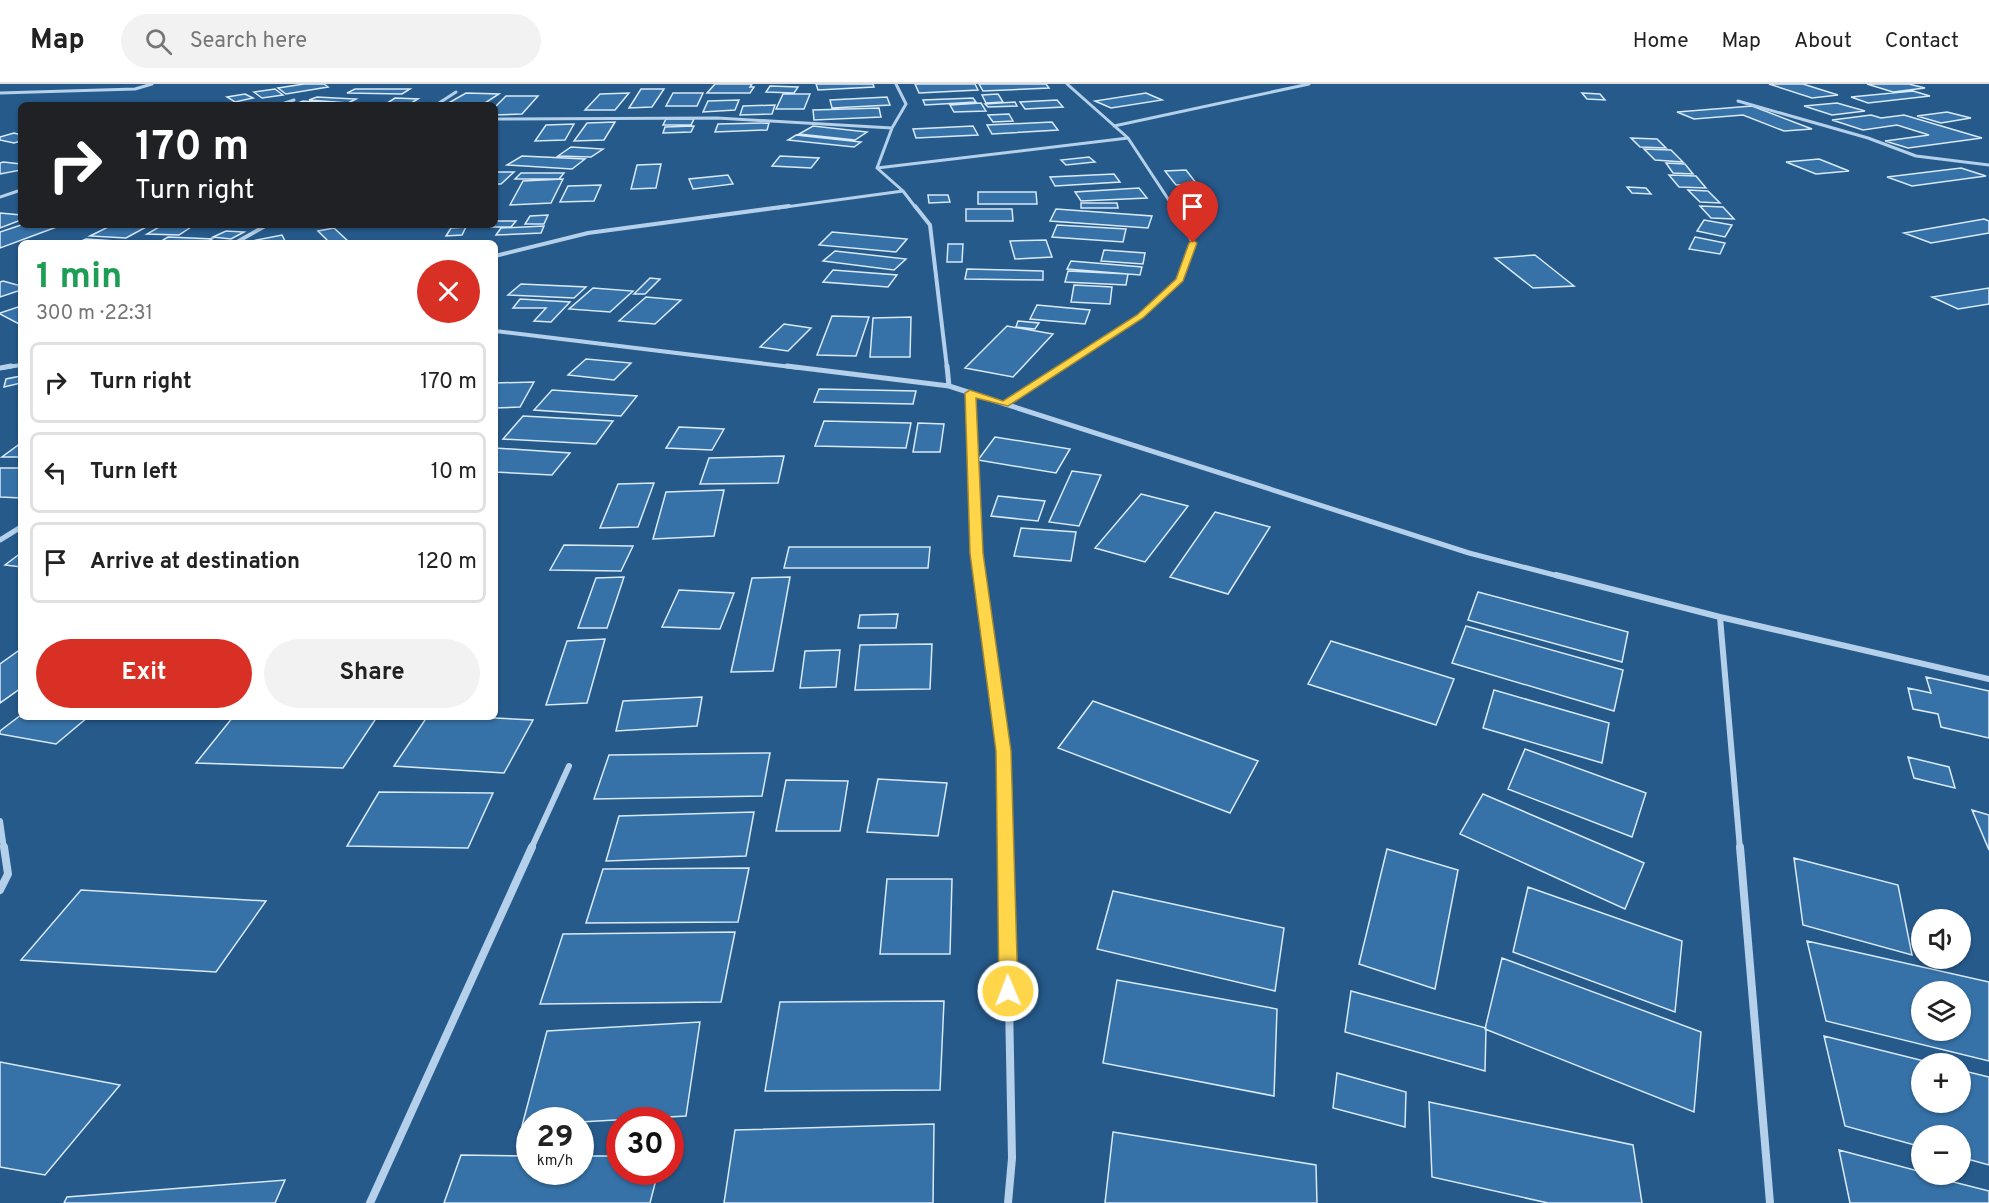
<!DOCTYPE html>
<meta charset="utf-8">
<style>
body{margin:0;font-family:Overpass,sans-serif;background:#f2f2f2;color:#222;height:100vh;display:flex;flex-direction:column;font-size:22px;white-space:nowrap}
*{box-sizing:border-box;margin:0}
p{font-size:20px;color:#767676}
.icon{flex:none;width:33px;height:33px;fill:none;stroke:currentColor;stroke-width:2;stroke-linecap:round;stroke-linejoin:round}
.map{position:relative;flex:1;overflow:hidden}
.details{position:absolute;left:18px;top:156px;width:480px;height:480px;display:flex;flex-direction:column;background:#fff;border-radius:9px;box-shadow:0 2px 4px #0004}
.details>*{flex:none}
.top-card{position:absolute;left:18px;top:18px;width:480px;height:126px;border-radius:9px;box-shadow:0 2px 4px #0004;background:#202124;color:#fff;overflow:hidden}
.tools{position:absolute;left:1911px;top:825px;display:grid;gap:12px}
.tools a{display:grid;place-items:center;width:60px;height:60px;border-radius:50%;background:#fff;box-shadow:0 2px 4px #0004;font-size:30px}
.speed{position:absolute;left:516px;top:1023px;display:flex;gap:12px;font-size:30px;font-weight:700;text-align:center}
.speed>*{display:grid;place-content:center;width:78px;height:78px;border-radius:50%;background:#fff;box-shadow:0 2px 4px #0004;line-height:1}
.speed small{font-size:15px;font-weight:400}
.speed .limit{border:9px solid #d22;background:#fff;color:#111}
.pin{position:absolute;display:grid;place-items:center;width:51px;height:51px;color:#fff;margin:-62px -26px;border-radius:50% 50% 50% 0;rotate:-45deg;box-shadow:0 0 6px #0007}
.pin .icon{rotate:45deg}
.me{position:absolute;width:66px;margin:-33px;rotate:359deg;stroke-linejoin:round;filter:drop-shadow(0 0 4px #0008)}
.turn{display:flex;align-items:center;gap:21px;height:126px;padding:0 18px;font-size:27px}
.turn .icon{width:78px;height:78px;stroke-width:2.5}
.turn b{display:block;font-size:42px;line-height:51px}
.round{display:grid;place-items:center;flex:none;width:63px;height:63px;border-radius:32px;background:#f2f2f2}
.headline{display:flex;align-items:center;justify-content:space-between;height:102px;padding:0 18px}
h1{font-size:36px;font-weight:700;line-height:45px;color:#1e9e55}
.action{display:flex;gap:12px;margin-top:auto;padding:12px 18px}
.action a{flex:1;height:69px;border-radius:36px;background:#d93025;color:#fff;font-size:24px;font-weight:700;line-height:69px;text-align:center}
.action a+a{background:#f2f2f2;color:#222}
ul{padding:0;list-style:none}
li{display:flex;align-items:center;gap:18px;height:81px;margin:0 12px 9px;padding:0 6px;border:3px solid #e0e0e0;border-radius:9px}
li div{flex:1}
li b{display:block;font-size:22px}
li em{font-style:normal}
header{display:flex;align-items:center;gap:36px;box-sizing:border-box;height:84px;padding:0 30px;background:#fff;border-bottom:2px solid #e0e0e0}
header strong{font-size:28px}
nav{display:flex;gap:33px;margin-inline-start:auto;font-size:21px}
.search{width:420px;height:54px;background:#f2f2f2;display:flex;align-items:center;gap:15px;box-sizing:border-box;padding:0 21px;border-radius:33px;color:#767676;font-size:22px}
.map>svg:first-child{display:block}
.building{fill:#3672a8;stroke:#d8e9f8;stroke-width:1.5;fill-rule:evenodd}
.lines{fill:none;stroke-linecap:round;stroke-linejoin:round}
.minor-far4{stroke:#b4d0ea;stroke-width:3}
.minor-far3{stroke:#b4d0ea;stroke-width:4}
.minor-far2{stroke:#b4d0ea;stroke-width:5}
.minor-far1{stroke:#b4d0ea;stroke-width:6}
.minor{stroke:#b4d0ea;stroke-width:8}
.route{fill:#ffd54a;stroke:#a68a30;stroke-width:1.5}
</style>
<header>
<strong>Map</strong>
<div class="search"><svg class="icon" aria-label="search" viewBox="0 0 24 24"><circle cx="10" cy="10" r="6"/><path d="M15 15l6 6"/></svg>Search here</div>
<nav><a>Home</a><a>Map</a><a>About</a><a>Contact</a></nav>
</header>
<div class="map">
<svg width="1989" height="1119" viewBox="0 0 1989 1119">
<rect width="100%" height="100%" fill="#265a8b"/>
<path class="building" d="M304 0H324L328 3 286 10 278 4Z
M715 0H752L750 3H754L750 9H707Z
M816 0H873L874 3 818 6Z
M915 0H975L978 6 919 9Z
M979 0H1046L1049 4 983 7Z
M1769 0H1803L1838 11 1812 14Z
M1867 0H1909L1925 4 1893 8Z
M770 2 798 3 794 9 766 8Z
M275 5 283 11 262 14 254 8Z
M355 5H410L402 10 347 9Z
M641 5H664L652 23 629 24Z
M1913 7 1930 12 1868 19 1851 13Z
M466 9 499 10 482 21H445Z
M629 9 615 26H585L600 10Z
M673 9H703L697 22H666Z
M1146 9 1162 16 1111 24 1095 17Z
M1582 9 1600 10 1605 16 1587 15Z
M245 10 253 14 235 18 227 13Z
M783 10H810L804 25H776Z
M998 10 1003 18 986 19 982 11Z
M506 12H538L522 30 495 31V23Z
M317 13 356 15 348 19 309 16Z
M887 13 890 21 832 24 830 16Z
M395 14 418 15 408 21H384Z
M973 14 976 18 925 21 923 16Z
M739 16 735 26 703 28 708 17Z
M1057 16 1063 23 1025 25 1020 18Z
M303 17 346 20 293 21Z
M1015 18 1017 22 988 23 985 20Z
M981 19 986 27 954 28 950 21Z
M1837 19 1865 27 1832 31 1804 22Z
M775 21 772 30 740 31 743 22Z
M1752 22 1812 45 1784 47 1743 31 1694 35 1677 28Z
M879 24 881 33 814 36 813 26Z
M1947 28 1971 34 1941 39 1917 32Z
M1009 30 1013 37 993 38 988 31Z
M1871 31 1881 34 1904 31 1982 54 1908 64 1885 57 1929 51 1897 41 1863 46 1832 36Z
M666 35H694L691 41H663Z
M615 38 604 56 574 57 587 39Z
M1052 38 1058 46 992 50 987 41Z
M769 39 767 46 715 48 718 40Z
M574 40 565 56 535 57 546 41Z
M694 42 691 48 663 49 665 43Z
M813 42 867 48 855 56 799 50Z
M973 42 978 51 916 54 913 45Z
M14 49 21 51V57L14 59 0 56V53Z
M796 51 861 58 854 63 788 56Z
M1631 54 1657 55 1666 64 1640 63Z
M571 63 603 65 591 73 558 72Z
M1644 65 1671 66 1683 78 1655 76Z
M522 72 585 75 572 85 507 81Z
M780 72 819 74 811 84 772 82Z
M1089 73 1095 78 1066 81 1061 76Z
M1819 75 1849 87 1816 90 1786 78Z
M3 78 21 80V86L0 90V79Z
M1666 79 1685 80 1693 90 1673 89Z
M661 80 656 104 631 105 637 81Z
M1961 84 1986 92 1912 102 1887 93Z
M1186 86 1197 100 1176 101 1165 87Z
M495 88H514L501 100H495Z
M521 89H564L559 95H515Z
M1114 90 1120 98 1055 102 1050 93Z
M728 91 733 100 693 105 689 95Z
M1669 91 1696 92 1706 104 1679 103Z
M563 95 551 119 510 121 523 97Z
M601 101 594 117 560 118 568 102Z
M1627 103 1646 104 1651 110 1632 109Z
M1139 104 1147 114 1081 117 1075 108Z
M1688 106 1708 107 1720 119 1700 118Z
M1185 107H1203L1210 123 1192 124Z
M978 108H1036L1037 120H978Z
M928 111H948L950 118 929 119Z
M1081 119H1117L1118 124H1081Z
M1700 122 1723 123 1734 135 1711 134Z
M966 125H1012L1013 137H966Z
M1056 125 1152 132 1148 144 1050 137Z
M0 129 21 131V136L0 144Z
M548 131 544 140H525L530 132Z
M1984 135 1989 137V149L1931 159 1904 149Z
M1704 136 1732 141 1725 153 1697 147Z
M495 137H516L511 143H488L495 141Z
M21 141H62L0 164V148Z
M112 141H131L148 142 126 154 90 152Z
M1057 141 1126 145 1123 158 1052 153Z
M544 142 541 149 496 151 501 144Z
M159 143H191L179 151 147 150Z
M466 143 462 151 446 152 451 144Z
M334 144 350 159H330L318 147Z
M226 147 244 148 231 155 213 153Z
M832 148 907 155 896 168 819 161Z
M282 151 286 159H253L252 157Z
M168 153 212 155 205 159H158Z
M1695 153 1725 159 1720 170 1689 165Z
M86 155 116 157 77 159Z
M1046 156 1052 173 1015 175 1010 157Z
M948 160H963L962 178H947Z
M1104 166 1145 169 1143 180 1101 177Z
M835 167 906 175 894 186 823 177Z
M1535 171 1574 202 1533 204 1495 174Z
M1071 177 1142 183 1140 191 1067 185Z
M967 185 1043 187V196L965 195Z
M833 186 897 191 888 203 823 198Z
M1068 187 1128 190 1126 201 1065 198Z
M650 194 660 195 645 210H634Z
M3 197 21 202V206L0 213V198Z
M521 200 586 203 574 214 508 211Z
M1074 201 1112 203 1110 220 1071 218Z
M593 204 633 207 610 228 569 225Z
M1989 204V220L1958 225 1932 213Z
M646 213 681 216 655 240 619 237Z
M520 215 570 218 551 238 534 237 546 224H513Z
M1037 221 1090 226 1085 240 1030 235Z
M21 222V241L0 230V229Z
M832 232 869 233 856 272 817 271Z
M911 233 910 273H870L873 234Z
M1018 237 1039 239 1035 245 1016 243Z
M784 240 811 244 788 267 760 263Z
M1007 242 1053 250 1013 293 965 284Z
M586 275 631 279 614 296 568 291Z
M21 292V299L4 303 6 295Z
M534 298 520 323 495 324V299Z
M819 305 916 307 913 320 814 318Z
M552 306 637 312 621 332 534 326Z
M523 332 613 337 596 360 503 355Z
M824 337 911 339 906 364 815 362Z
M918 339 944 340 940 368H913Z
M679 343 724 345 712 366 666 364Z
M995 353 1070 365 1056 389 978 376Z
M21 359V373H2Z
M495 364 570 369 552 391 495 388Z
M784 372 778 399 700 400 709 374Z
M0 384H21V414L0 413Z
M1072 387 1101 391 1079 442 1049 438Z
M654 399 638 443 600 444 618 400Z
M724 406 714 452 653 455 666 408Z
M1141 410 1188 422 1145 478 1095 464Z
M998 412 1045 417 1038 437 991 432Z
M1215 428 1270 443 1228 510 1170 493Z
M1021 444 1076 448 1071 477 1014 472Z
M564 461 633 462 621 487 550 486Z
M789 463H930L928 484H784Z
M21 469V483L5 481Z
M624 493 607 544H578L596 494Z
M790 493 773 587 731 588 752 494Z
M679 506 734 509 720 545 662 543Z
M1478 508 1628 548 1622 578 1468 536Z
M898 530 896 544H858L860 531Z
M1466 542 1623 586 1614 627 1452 579Z
M605 555 587 619 546 621 567 557Z
M1331 557 1454 595 1436 641 1308 600Z
M932 560 930 605 855 606 860 561Z
M21 565V604L0 619V580Z
M840 566 836 603 800 604 805 567Z
M1926 593 1989 607V654L1941 643 1938 630 1913 625 1908 604 1931 609Z
M1494 606 1609 639 1602 679 1483 644Z
M702 613 697 642 616 647 623 617Z
M1093 617 1258 677 1230 729 1058 664Z
M21 631V633H88L56 660 0 650V647Z
M233 633H377L343 684 196 679Z
M427 633H475L533 636 504 689 394 682Z
M1525 665 1646 709 1632 753 1508 705Z
M770 669 762 712 594 715 609 671Z
M1908 673 1949 683 1955 704 1914 694Z
M878 695 947 699 938 752 867 748Z
M786 696 848 697 840 747H776Z
M379 708 493 709 468 764 347 762Z
M1483 710 1644 779 1625 825 1460 750Z
M1972 726 1989 731V766Z
M754 728 746 772 606 777 619 732Z
M1387 765 1458 786 1435 905 1359 880Z
M1794 774 1898 801 1912 871 1803 841Z
M749 784 738 838 586 839 603 785Z
M887 795H952L950 870H880Z
M1528 803 1682 857 1675 928 1513 868Z
M81 806 266 817 216 888 21 876Z
M1113 807 1284 844 1275 907 1097 865Z
M735 848 721 918 540 920 563 850Z
M1807 857 1989 898V977L1826 937ZM1922 908H1960V946H1922Z
M1502 874 1701 948 1694 1028 1485 945Z
M1117 896 1277 925 1274 1012 1103 979Z
M1351 907 1486 944 1485 987 1345 948Z
M944 917 940 1006 765 1007 780 918Z
M700 938 686 1032 580 1038 530 1036V1042H522L547 947Z
M1824 952 1936 980H1922V1018H1960V986L1989 993V1081L1960 1073V1052H1922V1063L1845 1042Z
M0 978 120 1001 45 1091 0 1083Z
M1337 989 1406 1008 1405 1043 1333 1024Z
M1429 1018 1633 1061 1642 1119H1548L1432 1093Z
M934 1040 933 1119H724L735 1046Z
M1113 1048 1316 1081 1317 1119H1105Z
M1839 1066 1922 1088V1090L1989 1107V1119H1850Z
M461 1071 530 1072V1088H580V1072H620V1088H658L650 1119H444Z
M285 1096 275 1119H64L67 1113Z"/>
<g class="lines">
<path class="minor-far4" d="M896 0 906 20 892 44 877 84 903 107 916 124
M1067 0 1128 54 1174 124
M0 9 135 5 152 0
M1738 17 1868 54 1916 72 1989 81
M279 21 294 16
M436 21 456 8
M495 35 717 34 892 44
M1114 42 1309 0
M877 84 1128 54
M0 113 21 106
M778 124 903 107"/>
<path class="minor-far3" d="M915 122 930 141 947 284
M235 159 267 141
M495 172 588 149 789 122
M495 247 800 284
M1 284 21 281
M1060 284 1140 232 1180 196 1193 159 1174 122"/>
<path class="minor-far2" d="M787 282 949 302 1469 469 1562 493
M947 282 949 302
M0 284 11 282
M970 309 980 493
M1005 320 1063 282
M0 456 21 443"/>
<path class="minor-far1" d="M980 491 1004 667 1006 765
M1556 491 1720 533 1989 595
M1720 533 1740 765
M0 737 4 765
M531 765 569 682"/>
<path class="minor" d="M1006 763 1012 1074 1008 1119
M1740 763 1770 1119
M0 806 8 790 4 763
M370 1119 532 763"/>
</g>
<path class="route" d="M1193 156 1197 159 1183 197 1143 234 1008 322 976 314 983 469 1011 667 1018 907 1015 912 1008 915 1002 912 999 907 996 667 970 469 965 309 970 306 1003 317 1137 231 1176 195 1189 159Z"/>
</svg>
<div class="tools">
<a><svg class="icon" aria-label="sound" viewBox="0 0 24 24"><path d="M4 9h4l5-4v14l-5-4H4zM17 9q2 3 0 6"/></svg></a>
<a><svg class="icon" aria-label="layers" viewBox="0 0 24 24"><path d="M12 4l9 5-9 5-9-5zM3 14l9 5 9-5"/></svg></a>
<a>+</a>
<a>−</a>
</div>
<div class="speed"><div>29<small>km/h</small></div><div class="limit">30</div></div>
<div class="pin" style="left:1193px;top:159px;background:#d93025"><svg class="icon" aria-label="arrive" viewBox="0 0 24 24"><path d="M6 21V4h12l-3 4 3 4H6"/></svg></div>
<svg class="me" style="left:1008px;top:907px" viewBox="-20 -20 40 40"><circle r="17" fill="#ffd54a" stroke="#fff" stroke-width="3"/><path d="M0-11L8 9 0 5-8 9z" fill="#fff"/></svg>
<div class="top-card">
<div class="turn"><svg class="icon" aria-label="right" viewBox="0 0 24 24"><path d="M7 20v-9h11M14 6l5 5-5 5"/></svg><div><b>170 m</b>Turn right</div></div>
</div>
<section class="details">
<div class="headline"><div><h1>1 min</h1><p>300 m · 22:31</p></div><a class="round" style="background:#d93025;color:#fff"><svg class="icon" aria-label="close" viewBox="0 0 24 24"><path d="M6 6l12 12M18 6L6 18"/></svg></a></div>
<ul>
<li><svg class="icon" aria-label="right" viewBox="0 0 24 24"><path d="M7 20v-9h11M14 6l5 5-5 5"/></svg><div><b>Turn right</b></div><em>170 m</em></li>
<li><svg class="icon" aria-label="left" viewBox="0 0 24 24"><path d="M17 20v-9H6M10 6l-5 5 5 5"/></svg><div><b>Turn left</b></div><em>10 m</em></li>
<li><svg class="icon" aria-label="arrive" viewBox="0 0 24 24"><path d="M6 21V4h12l-3 4 3 4H6"/></svg><div><b>Arrive at destination</b></div><em>120 m</em></li>
</ul>
<div class="action"><a>Exit</a><a>Share</a></div>
</section>
</div>
